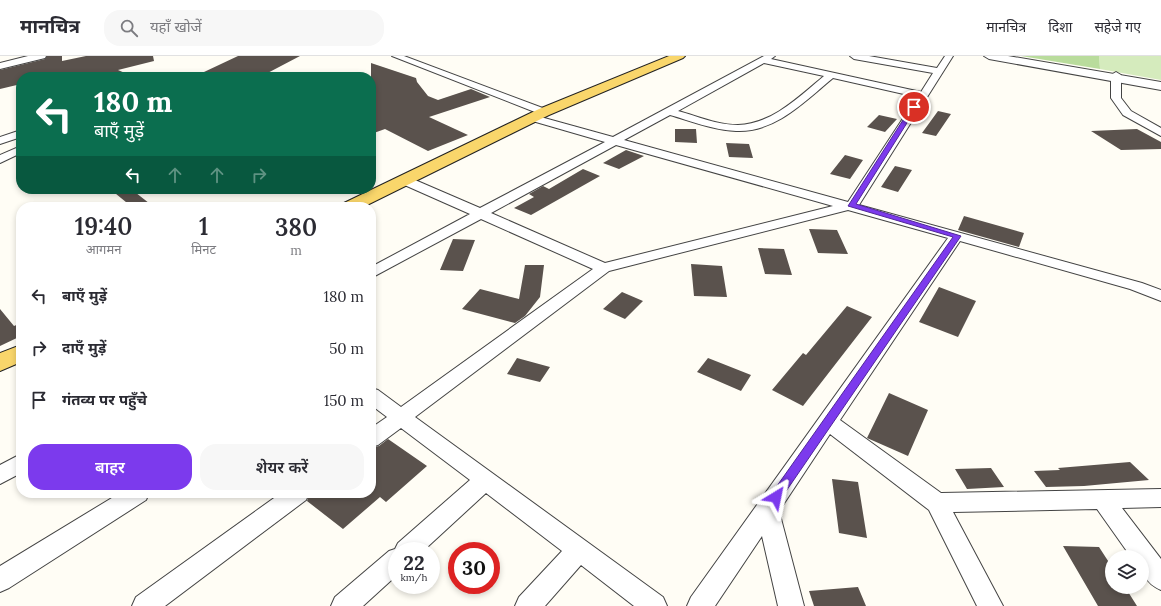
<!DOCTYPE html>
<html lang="hi">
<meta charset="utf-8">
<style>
body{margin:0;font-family:Lora,"Noto Sans Devanagari",serif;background:#f7f7f7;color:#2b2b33;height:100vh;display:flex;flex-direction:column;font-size:15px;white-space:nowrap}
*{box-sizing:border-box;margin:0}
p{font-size:13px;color:#7c7c81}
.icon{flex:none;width:22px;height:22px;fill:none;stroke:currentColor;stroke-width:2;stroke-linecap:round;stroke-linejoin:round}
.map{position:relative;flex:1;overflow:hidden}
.sheet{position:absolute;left:16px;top:146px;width:360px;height:296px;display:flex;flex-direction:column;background:#fff;border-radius:16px;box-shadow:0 2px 6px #0003}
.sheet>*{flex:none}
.hud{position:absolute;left:16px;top:16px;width:360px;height:122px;border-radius:16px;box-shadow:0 2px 6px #0003;background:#0b6e4f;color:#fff;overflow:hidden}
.buttons{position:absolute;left:1105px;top:494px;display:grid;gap:8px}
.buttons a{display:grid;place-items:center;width:44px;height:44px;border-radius:50%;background:#fff;box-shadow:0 2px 6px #0003;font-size:20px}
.speed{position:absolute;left:388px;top:486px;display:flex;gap:8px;font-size:20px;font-weight:700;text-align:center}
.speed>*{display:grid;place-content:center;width:52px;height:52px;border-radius:50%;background:#fff;box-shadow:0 2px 6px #0003;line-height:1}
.speed small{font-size:10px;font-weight:400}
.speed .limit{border:6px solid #d22;background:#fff;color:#111}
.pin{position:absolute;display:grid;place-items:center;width:34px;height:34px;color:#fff;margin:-17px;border:2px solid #fff;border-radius:50%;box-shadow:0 1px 4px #0007}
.me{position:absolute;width:44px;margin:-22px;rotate:35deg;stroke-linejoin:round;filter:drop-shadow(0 0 3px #0008)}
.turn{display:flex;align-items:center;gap:14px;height:84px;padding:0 12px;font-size:18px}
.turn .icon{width:52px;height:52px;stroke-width:2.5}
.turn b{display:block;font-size:28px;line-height:34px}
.lanes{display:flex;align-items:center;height:38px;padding:0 12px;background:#0003;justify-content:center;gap:20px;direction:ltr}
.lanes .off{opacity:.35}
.eta{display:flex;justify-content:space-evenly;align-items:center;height:68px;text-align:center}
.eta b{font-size:24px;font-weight:600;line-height:28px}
.action{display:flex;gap:8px;margin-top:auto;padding:8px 12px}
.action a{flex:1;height:46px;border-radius:16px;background:#7c3aed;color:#fff;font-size:16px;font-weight:600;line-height:46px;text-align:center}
.action a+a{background:#f7f7f7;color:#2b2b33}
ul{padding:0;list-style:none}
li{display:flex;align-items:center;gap:12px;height:52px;padding:0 12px}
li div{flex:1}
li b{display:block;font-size:15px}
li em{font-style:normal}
header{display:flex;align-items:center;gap:24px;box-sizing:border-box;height:56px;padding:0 20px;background:#fff;border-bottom:1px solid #e1e1e2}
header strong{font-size:19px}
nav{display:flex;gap:22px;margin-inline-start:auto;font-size:14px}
.search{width:280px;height:36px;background:#f7f7f7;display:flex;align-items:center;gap:10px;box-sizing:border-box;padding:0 14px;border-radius:16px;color:#7c7c81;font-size:15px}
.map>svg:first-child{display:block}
.green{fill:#d5ebbd}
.forest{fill:#b9dc9c}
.building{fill:#5a524d}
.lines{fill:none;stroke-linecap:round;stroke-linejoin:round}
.minor-casing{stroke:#444;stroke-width:2}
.tertiary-casing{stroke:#444;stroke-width:2}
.primary-casing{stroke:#222;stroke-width:2}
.minor{fill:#fff;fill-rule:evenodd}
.tertiary{fill:#fff;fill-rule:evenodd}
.primary{fill:#f9d66b;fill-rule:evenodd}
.route{fill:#7c3aed;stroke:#51269a}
</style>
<header>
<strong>मानचित्र</strong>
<div class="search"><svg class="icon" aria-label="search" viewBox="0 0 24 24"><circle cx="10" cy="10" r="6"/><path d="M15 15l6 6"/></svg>यहाँ खोजें</div>
<nav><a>मानचित्र</a><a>दिशा</a><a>सहेजे गए</a></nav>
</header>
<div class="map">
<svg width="1161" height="550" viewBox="0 0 1161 550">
<rect width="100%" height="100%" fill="#fffdf5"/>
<path class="green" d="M1099 0H1161V24L1100 13Z"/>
<path class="forest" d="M1021 0H1099L1100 13Z"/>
<path class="building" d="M47 0H62V5L86 0H153L154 5 118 14 134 21H21V28L0 33V14L45 3Z
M238 0H300L260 21H212L218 18 204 16Z
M371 7 416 22 417 26 428 40 438 44 471 33 490 41 429 61 468 79 428 95 385 73 371 78Z
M938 55 951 58 936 80 922 77Z
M879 59 897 63 885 76 867 71Z
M675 73H696L697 87 675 86Z
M1137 73 1161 86V93L1121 94 1091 75Z
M726 87 749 88 753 102 729 101Z
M626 94 644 100 619 113 603 107Z
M845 99 863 104 850 123 830 118Z
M895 110 912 114 898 136 881 131Z
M583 113 600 120 531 159 514 152 534 141 529 138 543 130 549 133Z
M110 133H131L154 151H132Z
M964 160 1024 177 1019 191 958 174Z
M809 173 837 174 848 198 818 197Z
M453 183 475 184 463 215 440 214Z
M758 192 784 193 792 219 765 218Z
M691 208 722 210 727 241 694 240Z
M525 209H544L540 241 525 260 515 267 462 253 480 233 519 243Z
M939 231 976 245 958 281 919 266Z
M622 236 643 245 625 263 603 253Z
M847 250 872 261 803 350 772 334 803 297 806 299Z
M0 253 14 270 21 267V280L0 290Z
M517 302 550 311 540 326 507 318Z
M708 302 751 319 741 335 697 316Z
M889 337 928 354 908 400 867 382Z
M388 383 427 410 386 446 380 441 343 473 307 445 310 437H371V392L379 390Z
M1130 406 1149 424 1084 430 1046 431 1034 415 1060 414 1058 412Z
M991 412 1004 431 967 433 955 413Z
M832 423 858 426 867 482 839 477Z
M1063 490 1099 491 1112 511V531H1125L1137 550H1098Z
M858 531 866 550H814L809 535Z"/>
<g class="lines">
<g class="minor-casing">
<path id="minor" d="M392 0H404L548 54 549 56 548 58H540Z
M764 0H775L771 3 921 36 933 17 854 3 850 0H869L937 12 945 0H953L859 149 1142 227 1161 234V245L1130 233 960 185 840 364 941 437 1161 433V451L1122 452 1161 503V534C1145 527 1142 517 1142 501H1131L1097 453 953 456 1003 550H977L929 454 830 378 779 455 804 550H778L762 480 715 550H687L691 541 948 182 848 154 609 215 415 361 663 541 667 550H634L581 509 545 550H515L519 541 562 495 486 437 423 495H397V519L363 550H331L335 541 389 495 395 493 398 487 470 424 401 372 378 389 371 391V372L387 361 371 349V332L378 334 401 351 593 213 481 163 371 222V211L470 158 400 127 398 124 400 121H408L480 152 605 86 529 64 528 62 529 60H537L613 81ZM764 7 824 20C799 41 772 68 738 69 717 69 697 60 678 55ZM833 22 917 41 848 146 624 84 670 59C691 65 713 74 736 75 775 77 805 45 833 22ZM616 89 833 150 605 207 491 157Z
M1116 16 1121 19V42L1131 55 1161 72V80L1123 59 1111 42V19Z
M21 74V81L0 88V81Z
M21 90V97L0 107V99Z
M21 398V417L0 428V409Z
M120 437H149L146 444 9 532 0 536V510Z
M281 437H309L306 444 165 550H132L136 541Z"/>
</g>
<g class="tertiary-casing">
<path id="tertiary" d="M28 0H46L45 2 0 13V7Z
M984 0H1008L1161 26V34L989 3Z"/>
</g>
<g class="primary-casing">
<path id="primary" d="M669 0H685L683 2 549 59 363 151H341L344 147 539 53Z
M21 289V306L0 315V297Z"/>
</g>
<use href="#minor" class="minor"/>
<use href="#tertiary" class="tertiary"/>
<use href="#primary" class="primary"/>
</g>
<path class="route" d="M912 50 917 51 856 148 961 180 780 444 776 446 772 444 770 441 772 437 953 181 848 150Z"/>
</svg>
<div class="buttons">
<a><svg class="icon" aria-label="layers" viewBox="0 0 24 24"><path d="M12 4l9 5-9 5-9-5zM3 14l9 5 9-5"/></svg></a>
</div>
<div class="speed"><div>22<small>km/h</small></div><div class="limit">30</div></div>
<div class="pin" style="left:914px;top:51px;background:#d93025"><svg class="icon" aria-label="arrive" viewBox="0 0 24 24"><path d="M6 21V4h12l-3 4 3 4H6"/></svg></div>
<svg class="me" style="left:776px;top:441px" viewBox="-20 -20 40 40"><path d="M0-17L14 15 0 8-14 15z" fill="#7c3aed" stroke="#fff" stroke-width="4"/></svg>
<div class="hud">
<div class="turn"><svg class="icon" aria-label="left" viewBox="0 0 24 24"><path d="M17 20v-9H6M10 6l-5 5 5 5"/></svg><div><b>180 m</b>बाएँ मुड़ें</div></div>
<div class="lanes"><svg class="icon" aria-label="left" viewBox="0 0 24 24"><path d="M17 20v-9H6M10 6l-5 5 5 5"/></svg><svg class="icon off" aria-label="ahead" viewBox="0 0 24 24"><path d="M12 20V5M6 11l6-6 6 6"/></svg><svg class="icon off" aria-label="ahead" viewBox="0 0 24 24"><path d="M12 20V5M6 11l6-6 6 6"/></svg><svg class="icon off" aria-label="right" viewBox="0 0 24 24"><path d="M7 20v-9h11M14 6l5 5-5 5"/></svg></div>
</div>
<section class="sheet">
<div class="eta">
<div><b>19:40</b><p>आगमन</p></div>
<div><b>1</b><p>मिनट</p></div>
<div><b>380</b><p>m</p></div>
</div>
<ul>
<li><svg class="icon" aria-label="left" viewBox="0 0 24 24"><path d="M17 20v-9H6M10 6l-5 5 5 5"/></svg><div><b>बाएँ मुड़ें</b></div><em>180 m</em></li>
<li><svg class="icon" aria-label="right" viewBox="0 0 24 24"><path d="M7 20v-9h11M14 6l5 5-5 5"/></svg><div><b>दाएँ मुड़ें</b></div><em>50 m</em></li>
<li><svg class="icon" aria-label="arrive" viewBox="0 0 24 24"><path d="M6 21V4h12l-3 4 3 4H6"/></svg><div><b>गंतव्य पर पहुँचे</b></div><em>150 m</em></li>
</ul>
<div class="action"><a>बाहर</a><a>शेयर करें</a></div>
</section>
</div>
